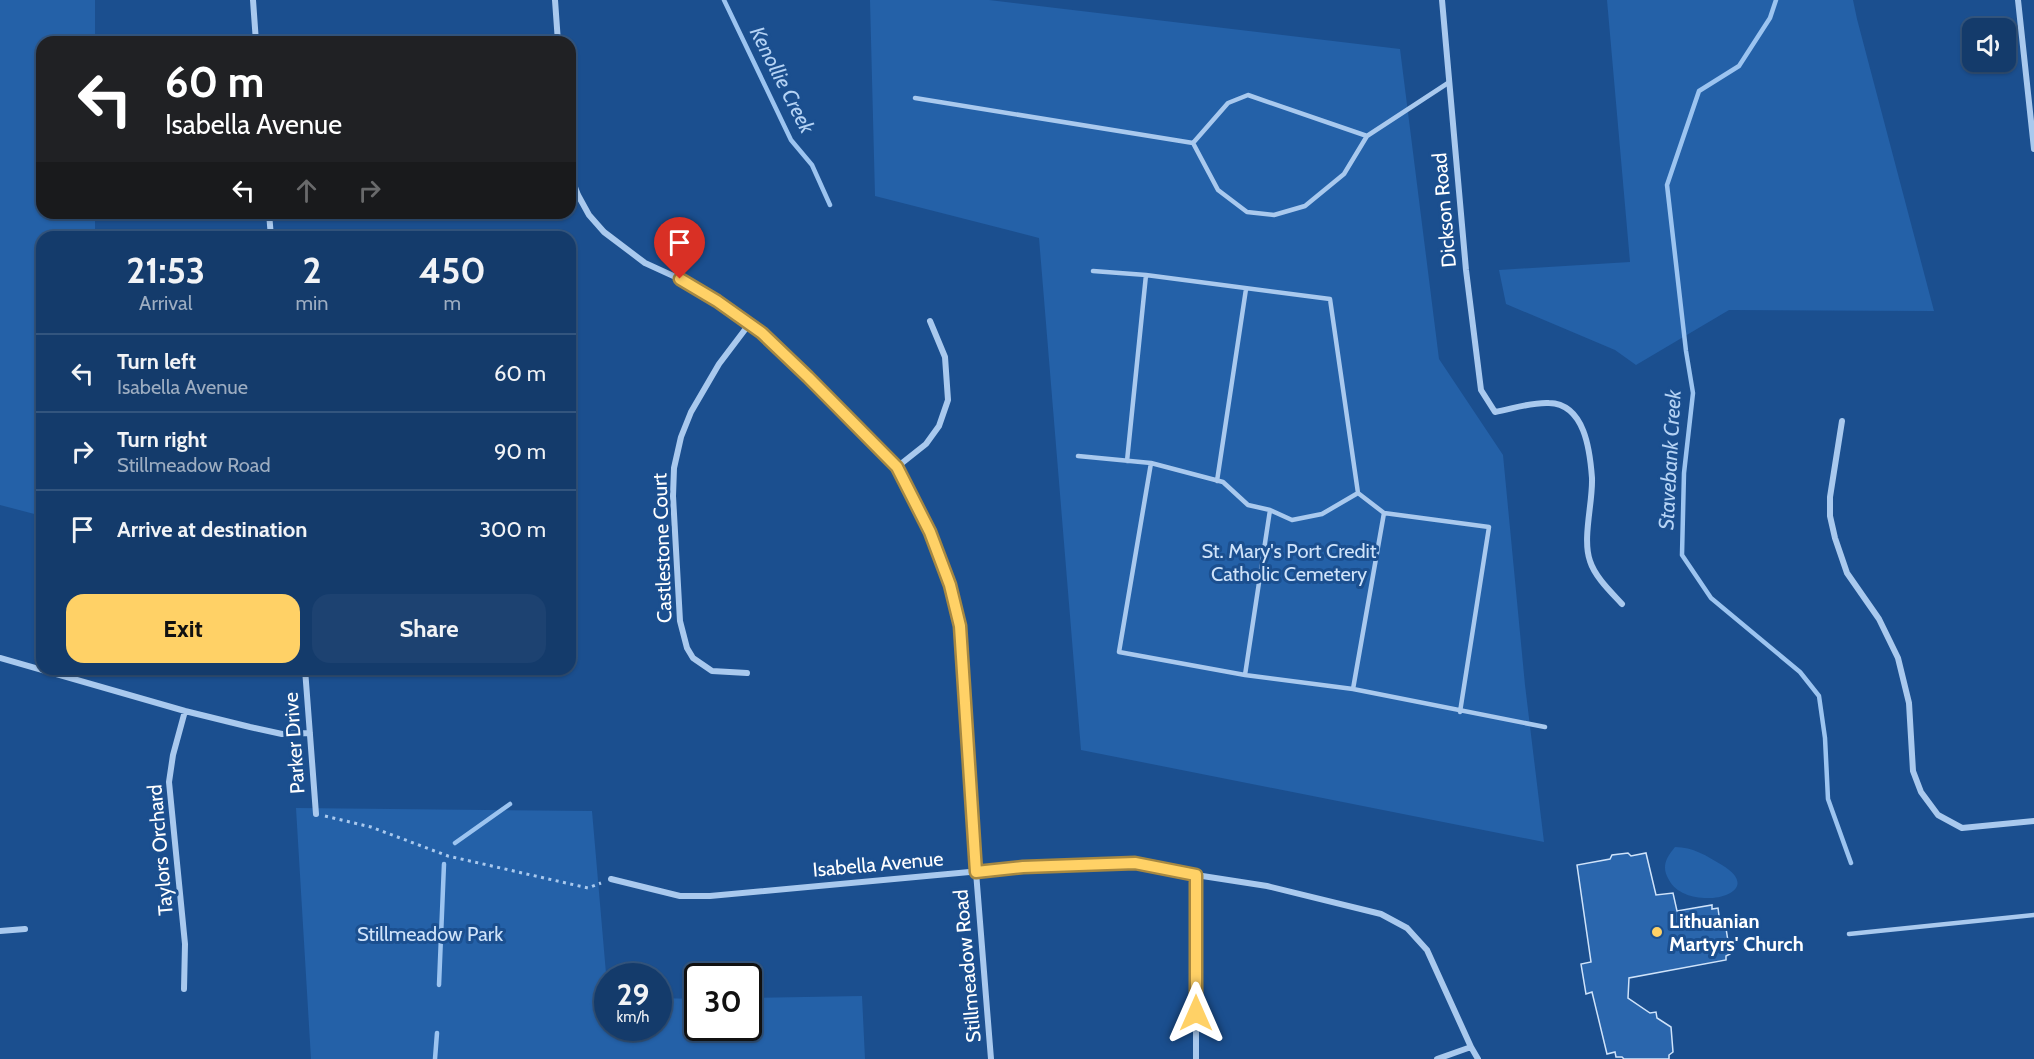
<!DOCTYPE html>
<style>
body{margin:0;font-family:Cabin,sans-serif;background:#1d4271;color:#f1f3f6;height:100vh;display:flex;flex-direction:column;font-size:22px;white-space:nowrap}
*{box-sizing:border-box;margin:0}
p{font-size:20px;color:#9dadc1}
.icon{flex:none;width:33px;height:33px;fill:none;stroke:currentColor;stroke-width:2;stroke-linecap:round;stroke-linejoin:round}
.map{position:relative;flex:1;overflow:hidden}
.drawer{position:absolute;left:36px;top:231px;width:540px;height:444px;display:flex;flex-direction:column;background:#143b6b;border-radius:18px;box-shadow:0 2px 4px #0004,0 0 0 2px #33557e}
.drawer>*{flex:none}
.banner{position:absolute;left:36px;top:36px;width:540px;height:183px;border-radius:18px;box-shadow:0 2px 4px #0004,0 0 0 2px #33557e;background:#202124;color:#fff;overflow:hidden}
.tools{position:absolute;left:1962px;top:18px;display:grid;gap:12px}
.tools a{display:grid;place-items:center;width:54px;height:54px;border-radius:12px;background:#143b6b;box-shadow:0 2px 4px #0004,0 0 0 2px #33557e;font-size:30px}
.speed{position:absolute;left:594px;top:963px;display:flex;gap:12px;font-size:30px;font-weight:700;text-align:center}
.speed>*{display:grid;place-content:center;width:78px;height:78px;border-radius:50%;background:#143b6b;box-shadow:0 2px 4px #0004,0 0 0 2px #33557e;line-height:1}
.speed small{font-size:15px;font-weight:400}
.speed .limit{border:3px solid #111;border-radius:9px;background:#fff;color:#111}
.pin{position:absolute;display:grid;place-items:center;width:51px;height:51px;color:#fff;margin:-62px -26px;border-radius:50% 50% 50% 0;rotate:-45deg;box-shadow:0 0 6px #0007}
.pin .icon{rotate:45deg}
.me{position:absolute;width:66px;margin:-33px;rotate:0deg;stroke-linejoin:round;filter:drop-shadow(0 0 4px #0008)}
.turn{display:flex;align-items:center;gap:21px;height:126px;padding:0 30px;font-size:27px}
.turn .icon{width:78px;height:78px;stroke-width:2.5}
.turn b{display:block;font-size:42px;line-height:51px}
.lanes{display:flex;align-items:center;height:57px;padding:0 30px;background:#0003;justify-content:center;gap:30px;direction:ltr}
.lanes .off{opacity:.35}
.eta{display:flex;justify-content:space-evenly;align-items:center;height:102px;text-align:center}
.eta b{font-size:36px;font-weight:800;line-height:42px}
.primary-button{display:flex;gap:12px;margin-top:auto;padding:12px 30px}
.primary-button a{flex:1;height:69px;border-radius:18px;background:#ffd166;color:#111;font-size:24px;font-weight:800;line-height:69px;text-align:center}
.primary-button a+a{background:#1d4271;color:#f1f3f6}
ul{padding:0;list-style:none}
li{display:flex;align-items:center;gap:18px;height:78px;padding:0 30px;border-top:2px solid #33557e}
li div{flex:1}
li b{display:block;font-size:22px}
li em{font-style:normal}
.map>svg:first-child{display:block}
.green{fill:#2461a8}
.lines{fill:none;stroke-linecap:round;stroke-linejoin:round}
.stream{stroke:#9cc4f0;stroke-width:4.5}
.building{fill:#2a66ad;stroke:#cfe3fa;stroke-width:1.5}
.path{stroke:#a9c9ee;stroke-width:3;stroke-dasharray:3 4.5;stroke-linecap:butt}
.lane{stroke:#a9c9ee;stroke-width:4.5}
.street{stroke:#a9c9ee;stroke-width:6}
.route-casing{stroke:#a68842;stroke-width:15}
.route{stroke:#ffd166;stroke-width:10}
.poi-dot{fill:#ffd166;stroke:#1b4f8f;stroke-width:2}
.labels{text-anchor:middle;stroke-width:6;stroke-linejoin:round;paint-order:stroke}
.street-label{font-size:20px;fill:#fff;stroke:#1b4f8f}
.park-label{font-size:20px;fill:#cfe3fa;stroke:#1b4f8f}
.poi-label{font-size:20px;font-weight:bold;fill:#fff;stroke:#1b4f8f;text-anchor:start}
.water-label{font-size:21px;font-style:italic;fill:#b5d3f5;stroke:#1b4f8f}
</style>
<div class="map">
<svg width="2034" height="1059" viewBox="0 0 2034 1059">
<rect width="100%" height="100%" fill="#1b4f8f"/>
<path class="green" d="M0 0H95V42H42V213H95V237H42V516L0 505Z
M870 0H989L1400 49 1439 359 1503 455 1525 685 1544 842 1081 750 1039 238 875 196Z
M1607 0H1853L1857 19 1934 311 1729 310 1636 365 1615 350 1506 304 1499 270 1630 262Z
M296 808 592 811 607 985 608 1028H658L659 998 697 999 698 1028H748L749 998 862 996 865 1059H311Z
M1675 847C1693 847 1707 856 1722 865 1772 895 1687 914 1669 880 1661 867 1666 858 1675 847Z"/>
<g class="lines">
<path class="stream" d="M724 0 791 140 812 165 830 205
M1776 0 1770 18 1739 66 1699 91 1667 185 1686 351 1693 393 1684 473 1682 555 1711 598 1800 672 1819 696 1825 738 1828 799 1851 863
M455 843 510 804
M439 985 444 864
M435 1059 437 1033"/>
</g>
<path class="building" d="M1628 853 1631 856 1646 853 1656 895 1673 893 1677 911 1712 905V909L1718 908 1720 923 1725 922 1730 954 1726 956V960L1629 978 1628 998 1650 1013 1656 1012 1657 1018 1671 1027 1673 1052 1669 1055V1059H1624L1622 1057H1616L1615 1052 1607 1054 1592 992 1586 994 1581 964 1591 962 1577 865 1610 859 1612 855Z"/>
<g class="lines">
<path class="path" d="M325 816 371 827 448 856 588 888 601 883"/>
<path class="lane" d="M915 98 1193 143 1218 190 1247 212 1274 215 1305 206 1344 174 1367 136 1448 83
M1193 143 1228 103 1248 95 1367 136
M1078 456 1151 463 1223 482 1248 505 1270 510 1292 520 1322 514 1358 493 1330 299 1146 275 1093 271
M1127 461 1146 275
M1151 463 1119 652 1245 675 1353 689 1545 727
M1217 481 1246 289
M1358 493 1384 513 1489 527 1460 712
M1245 675 1270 510
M1353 689 1384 513
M1849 934 2034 915"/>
<path class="street" d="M253 0 256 42
M555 0 558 42
M1442 0 1466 270 1481 390 1495 412C1512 409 1531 402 1549 403 1585 404 1590 451 1592 478 1593 502 1582 539 1590 561 1595 577 1611 592 1622 604
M2018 0 2034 149
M570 174 578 195 589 215 604 232 645 263 680 279 750 323 808 377 897 467 930 532 941 558 956 605 962 643 976 872 991 1059
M269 213 271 237
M1842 421 1830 497V516L1835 538 1847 573 1879 619 1898 658 1909 703 1913 771 1921 792 1938 815 1962 828 2034 821
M897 467 926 444 939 426 948 400 945 357 930 321
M0 658 185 711 250 727 282 734 310 733
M305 669 316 814
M747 673 712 671 693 658 687 648 680 621 673 496 674 468 681 437 691 412 719 364 750 323
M611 879 680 896H710L1002 869 1104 863H1135L1196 875 1267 886 1381 914 1407 928 1427 950 1471 1047 1478 1059
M0 931 25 929
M184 989 185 944 169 782 173 755 185 711
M1196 1059V875
M1437 1059 1471 1047"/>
</g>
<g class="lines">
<g class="route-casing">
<path id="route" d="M680 279 717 301 762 333 808 377 897 467 930 532 950 585 960 626 976 872 1023 867 1135 863 1196 875V1013"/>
</g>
<use href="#route" class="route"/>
</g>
<circle class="poi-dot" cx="1657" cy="932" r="6"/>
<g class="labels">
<g class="street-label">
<text transform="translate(1444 210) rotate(-95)" y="7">Dickson Road</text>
<text transform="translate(662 548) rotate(-92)" y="7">Castlestone Court</text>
<text transform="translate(294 743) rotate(-94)" y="7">Parker Drive</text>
<text transform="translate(160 850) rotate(-95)" y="7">Taylors Orchard</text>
<text transform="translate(878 864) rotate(-5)" y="7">Isabella Avenue</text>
<text transform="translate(967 966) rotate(-95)" y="7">Stillmeadow Road</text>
</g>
<g class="park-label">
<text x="1289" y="558">St. Mary's Port Credit<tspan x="1289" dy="23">Catholic Cemetery</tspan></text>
<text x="430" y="941">Stillmeadow Park</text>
</g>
<g class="poi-label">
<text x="1669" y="928">Lithuanian<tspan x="1669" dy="23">Martyrs' Church</tspan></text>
</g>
<g class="water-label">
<text transform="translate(782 80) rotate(63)" y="7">Kenollie Creek</text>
<text transform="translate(1670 460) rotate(-87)" y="7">Stavebank Creek</text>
</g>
</g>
</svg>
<div class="tools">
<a><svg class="icon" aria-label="sound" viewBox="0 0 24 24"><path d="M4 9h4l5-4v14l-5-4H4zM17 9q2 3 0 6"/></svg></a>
</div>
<div class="speed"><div>29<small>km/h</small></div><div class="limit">30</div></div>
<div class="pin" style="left:680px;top:279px;background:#d93025"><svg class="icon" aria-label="arrive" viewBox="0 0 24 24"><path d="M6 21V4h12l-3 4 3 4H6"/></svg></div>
<svg class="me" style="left:1196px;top:1013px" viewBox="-20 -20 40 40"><path d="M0-17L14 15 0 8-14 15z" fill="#ffd166" stroke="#fff" stroke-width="4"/></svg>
<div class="banner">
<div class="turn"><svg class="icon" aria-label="left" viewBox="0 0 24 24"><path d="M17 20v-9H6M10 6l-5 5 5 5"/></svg><div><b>60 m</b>Isabella Avenue</div></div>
<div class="lanes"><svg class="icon" aria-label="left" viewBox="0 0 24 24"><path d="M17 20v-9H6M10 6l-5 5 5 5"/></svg><svg class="icon off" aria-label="ahead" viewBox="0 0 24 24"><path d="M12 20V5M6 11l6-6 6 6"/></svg><svg class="icon off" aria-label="right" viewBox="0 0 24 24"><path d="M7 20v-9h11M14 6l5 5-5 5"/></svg></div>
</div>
<section class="drawer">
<div class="eta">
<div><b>21:53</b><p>Arrival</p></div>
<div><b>2</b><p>min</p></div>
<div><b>450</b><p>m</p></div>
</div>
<ul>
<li><svg class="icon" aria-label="left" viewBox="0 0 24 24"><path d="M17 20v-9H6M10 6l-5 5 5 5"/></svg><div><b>Turn left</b><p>Isabella Avenue</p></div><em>60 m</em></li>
<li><svg class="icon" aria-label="right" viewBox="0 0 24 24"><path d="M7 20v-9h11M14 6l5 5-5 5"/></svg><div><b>Turn right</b><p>Stillmeadow Road</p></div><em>90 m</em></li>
<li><svg class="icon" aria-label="arrive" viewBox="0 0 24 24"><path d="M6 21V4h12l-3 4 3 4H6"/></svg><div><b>Arrive at destination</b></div><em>300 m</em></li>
</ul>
<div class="primary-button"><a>Exit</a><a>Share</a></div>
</section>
</div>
